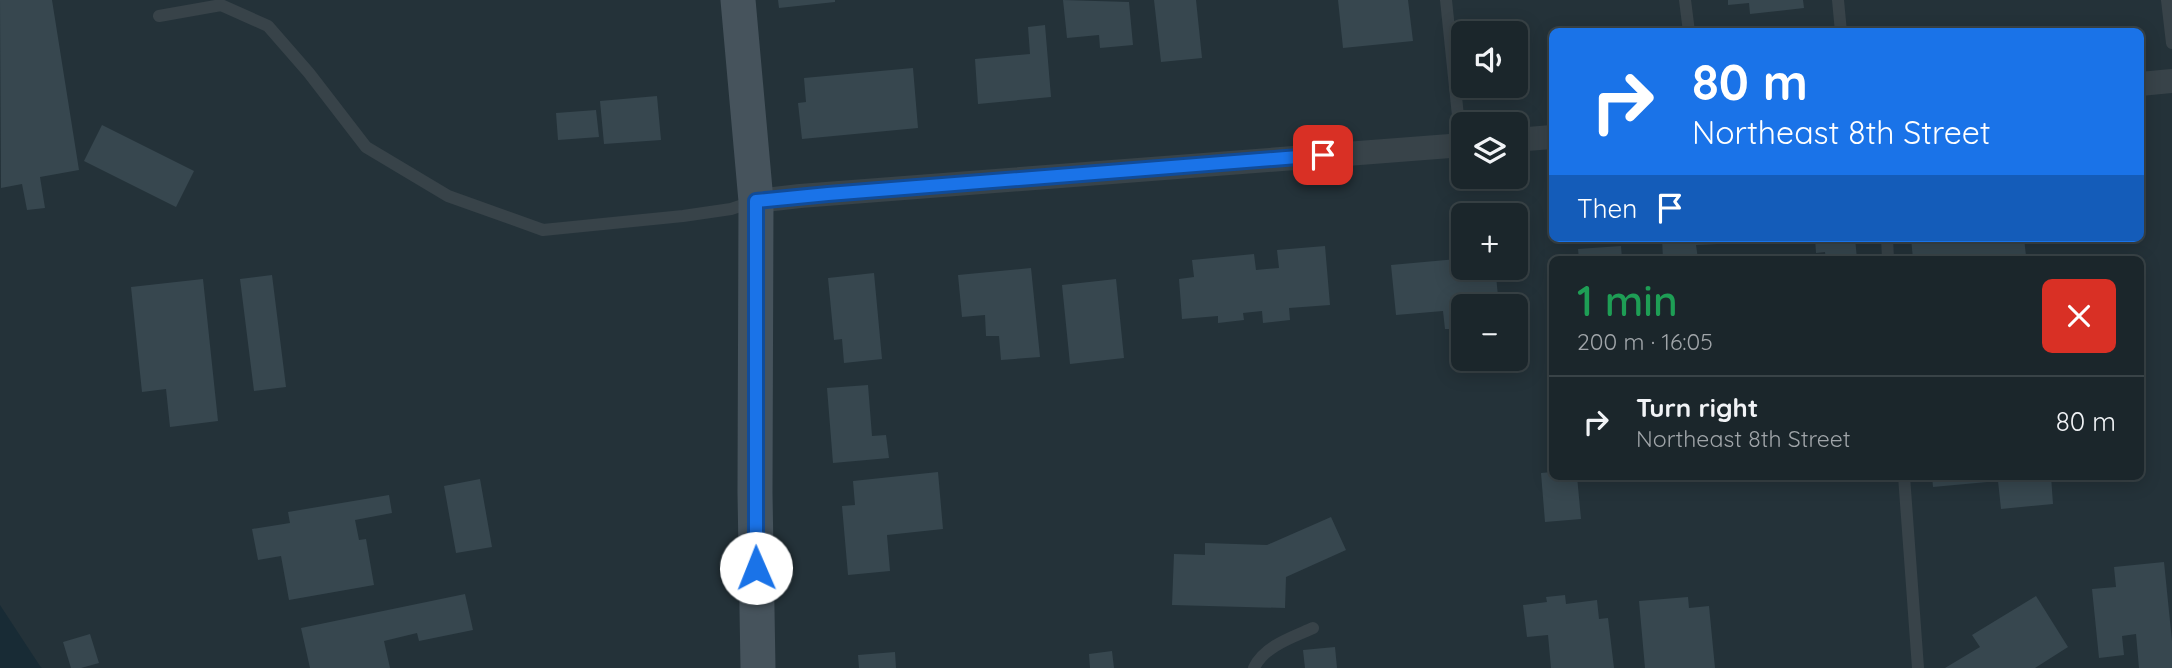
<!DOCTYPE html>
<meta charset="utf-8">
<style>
body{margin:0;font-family:Quicksand,sans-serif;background:#242e33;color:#f1f3f6;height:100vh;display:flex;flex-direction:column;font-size:26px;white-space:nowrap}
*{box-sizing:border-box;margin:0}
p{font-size:23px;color:#a0a5a9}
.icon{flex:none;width:38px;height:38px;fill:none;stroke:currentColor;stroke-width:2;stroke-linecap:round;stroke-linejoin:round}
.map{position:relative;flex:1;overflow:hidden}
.panel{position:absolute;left:1549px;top:256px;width:595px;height:224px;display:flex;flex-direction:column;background:#1b262b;border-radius:10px;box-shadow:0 4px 18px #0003,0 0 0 2px #394347}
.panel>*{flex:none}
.banner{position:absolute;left:1549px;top:28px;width:595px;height:214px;border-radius:10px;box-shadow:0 4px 18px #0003,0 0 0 2px #394347;background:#1a73e8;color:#fff;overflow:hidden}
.fabs{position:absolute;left:1451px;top:21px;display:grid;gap:14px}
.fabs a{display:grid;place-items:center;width:77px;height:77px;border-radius:10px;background:#1b262b;box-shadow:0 4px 18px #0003,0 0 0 2px #394347;font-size:35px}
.pin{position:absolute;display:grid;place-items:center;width:60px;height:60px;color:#fff;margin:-30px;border-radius:14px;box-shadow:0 4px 10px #0006}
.me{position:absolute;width:77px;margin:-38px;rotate:359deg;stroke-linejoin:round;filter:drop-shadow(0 0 5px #0008)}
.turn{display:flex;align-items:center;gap:24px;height:147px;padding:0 28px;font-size:32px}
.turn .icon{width:91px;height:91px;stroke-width:2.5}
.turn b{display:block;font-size:49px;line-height:60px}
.then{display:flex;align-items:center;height:66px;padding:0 28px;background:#0003;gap:14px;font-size:26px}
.round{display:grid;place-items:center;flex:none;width:74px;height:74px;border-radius:10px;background:#242e33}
.summary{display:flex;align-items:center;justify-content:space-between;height:119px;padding:0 28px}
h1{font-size:42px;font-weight:600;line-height:52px;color:#1e9e55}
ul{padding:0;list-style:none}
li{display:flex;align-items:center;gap:21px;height:91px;padding:0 28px;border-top:2px solid #394347}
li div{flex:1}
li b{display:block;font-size:26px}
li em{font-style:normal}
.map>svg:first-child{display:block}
.water{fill:#182b35}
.building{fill:#37474f}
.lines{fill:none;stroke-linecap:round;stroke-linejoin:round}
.lane{stroke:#384349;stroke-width:12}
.street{stroke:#384349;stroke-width:24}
.secondary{stroke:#46535c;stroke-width:35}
.route-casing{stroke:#114b97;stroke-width:18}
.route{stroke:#1a73e8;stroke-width:12}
</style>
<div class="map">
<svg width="2172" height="668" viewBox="0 0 2172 668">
<rect width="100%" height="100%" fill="#243239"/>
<path class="water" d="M0 605 40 666 42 668H0Z"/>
<path class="building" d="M0 0H52L79 170 40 177 45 208 27 210 22 184 1 188Z
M778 0H835V2L779 8Z
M1063 0 1129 2 1133 45 1100 48 1099 35 1067 38Z
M1154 0H1196L1202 58 1161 62Z
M1338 0H1408L1413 41 1343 48Z
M1728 0H1803L1804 8 1750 14 1749 3 1728 5Z
M1045 25 1051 97 978 104 975 59 1030 54 1028 27Z
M913 68 918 128 802 139 798 103 806 102 804 78Z
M657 96 661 140 604 144 600 101Z
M596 110 599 137 558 140 556 113Z
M102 125 194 171 176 207 84 161Z
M1662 238H1718V244L1696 245 1698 259H1663Z
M1815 238H1855L1857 259H1826L1825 252 1816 253Z
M1911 238H2024L2026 256 2000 259H1913Z
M1325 246 1330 305 1289 308 1290 320 1263 323 1262 311 1243 313 1244 320 1218 323V316L1182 319 1179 279 1194 277 1192 260 1254 254 1256 270 1279 268 1277 250Z
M1621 246 1622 259H1579L1578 249Z
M1457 259 1459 279 1496 276 1499 306H1463V359H1483V361L1456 363 1452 329H1445L1443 311 1396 315 1391 265Z
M1031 268 1040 357 1001 360 999 336H986L985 315 962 317 958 275Z
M874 273 882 359 844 363 842 339 834 340 828 278Z
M272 275 286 387 254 391 240 279Z
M203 279 218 421 170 427 166 389 142 392 131 287Z
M1116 279 1124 358 1070 364 1062 285Z
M868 385 872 436 886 435 889 458 833 463 827 388Z
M938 472 943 529 887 535 890 571 848 575 842 506 855 505 853 481Z
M1552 472V476H1577L1581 519 1545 522 1541 473Z
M1932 476H2051L2053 504 2001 509 1998 481 1933 487Z
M480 479 492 547 456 553 444 486Z
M389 495 392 513 355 520 359 540 366 539 374 585 289 600 281 556 258 560 252 529 290 523 288 512Z
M1331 517 1346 550 1286 577 1285 608 1172 605 1174 554 1205 555V543L1267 545Z
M2164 562 2172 641V668H2139L2136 634 2122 636 2124 655 2099 658 2092 589 2116 587 2114 567Z
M465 594 473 630 419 641 417 633 384 641 390 668H310L301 628Z
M1565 595 1566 604 1597 600 1599 619 1608 618 1614 668H1551L1548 635 1527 637 1523 605 1547 602 1546 597Z
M2036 596 2068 647 2035 668H1945L1980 647 1972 635Z
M1688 597 1689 608 1709 606 1715 668H1645L1639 601Z
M90 634 99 663 81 668H71L63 642Z
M1335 647 1337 668H1305L1303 650Z
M1112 651 1114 668H1090L1089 654Z
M895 652 896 668H859L858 655Z"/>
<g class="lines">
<path class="lane" d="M1446 0 1461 145
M1685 0 1689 32
M1838 0 1841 32
M2167 0 2172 43
M159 16 221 5 268 26 309 73 366 147 448 196 543 230 683 216 731 209 752 202
M1887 238 1888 259
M1904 476 1918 668
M1254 668C1264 646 1293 637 1313 628"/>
<path class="street" d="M2140 84 2172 81
M1516 140 1552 137
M756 201 800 196 1463 145"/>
<path class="secondary" d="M738 0 756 201 755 493 758 668"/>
</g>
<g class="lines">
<g class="route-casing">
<path id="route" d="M756 568V201L828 194 1323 155"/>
</g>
<use href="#route" class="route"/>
</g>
</svg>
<div class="fabs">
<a><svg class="icon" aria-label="sound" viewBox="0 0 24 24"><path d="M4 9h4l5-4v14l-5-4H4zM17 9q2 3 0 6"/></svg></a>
<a><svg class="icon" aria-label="layers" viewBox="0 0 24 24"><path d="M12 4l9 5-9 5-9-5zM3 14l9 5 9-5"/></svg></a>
<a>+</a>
<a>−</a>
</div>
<div class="pin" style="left:1323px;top:155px;background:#d93025"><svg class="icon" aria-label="arrive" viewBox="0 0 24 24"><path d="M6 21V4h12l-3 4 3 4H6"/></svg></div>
<svg class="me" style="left:756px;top:568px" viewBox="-20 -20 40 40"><circle r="19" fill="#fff"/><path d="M0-13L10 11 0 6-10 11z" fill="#1a73e8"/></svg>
<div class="banner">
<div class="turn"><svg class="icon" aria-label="right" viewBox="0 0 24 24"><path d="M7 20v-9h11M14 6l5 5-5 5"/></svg><div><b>80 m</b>Northeast 8th Street</div></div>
<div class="then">Then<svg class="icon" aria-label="arrive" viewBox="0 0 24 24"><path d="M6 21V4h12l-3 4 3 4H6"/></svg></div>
</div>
<section class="panel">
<div class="summary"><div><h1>1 min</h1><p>200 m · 16:05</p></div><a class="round" style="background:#d93025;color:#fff"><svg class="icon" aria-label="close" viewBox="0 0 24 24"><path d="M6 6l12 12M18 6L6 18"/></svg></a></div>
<ul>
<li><svg class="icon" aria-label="right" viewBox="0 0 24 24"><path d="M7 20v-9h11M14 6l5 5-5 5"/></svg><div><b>Turn right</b><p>Northeast 8th Street</p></div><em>80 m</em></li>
</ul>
</section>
</div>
